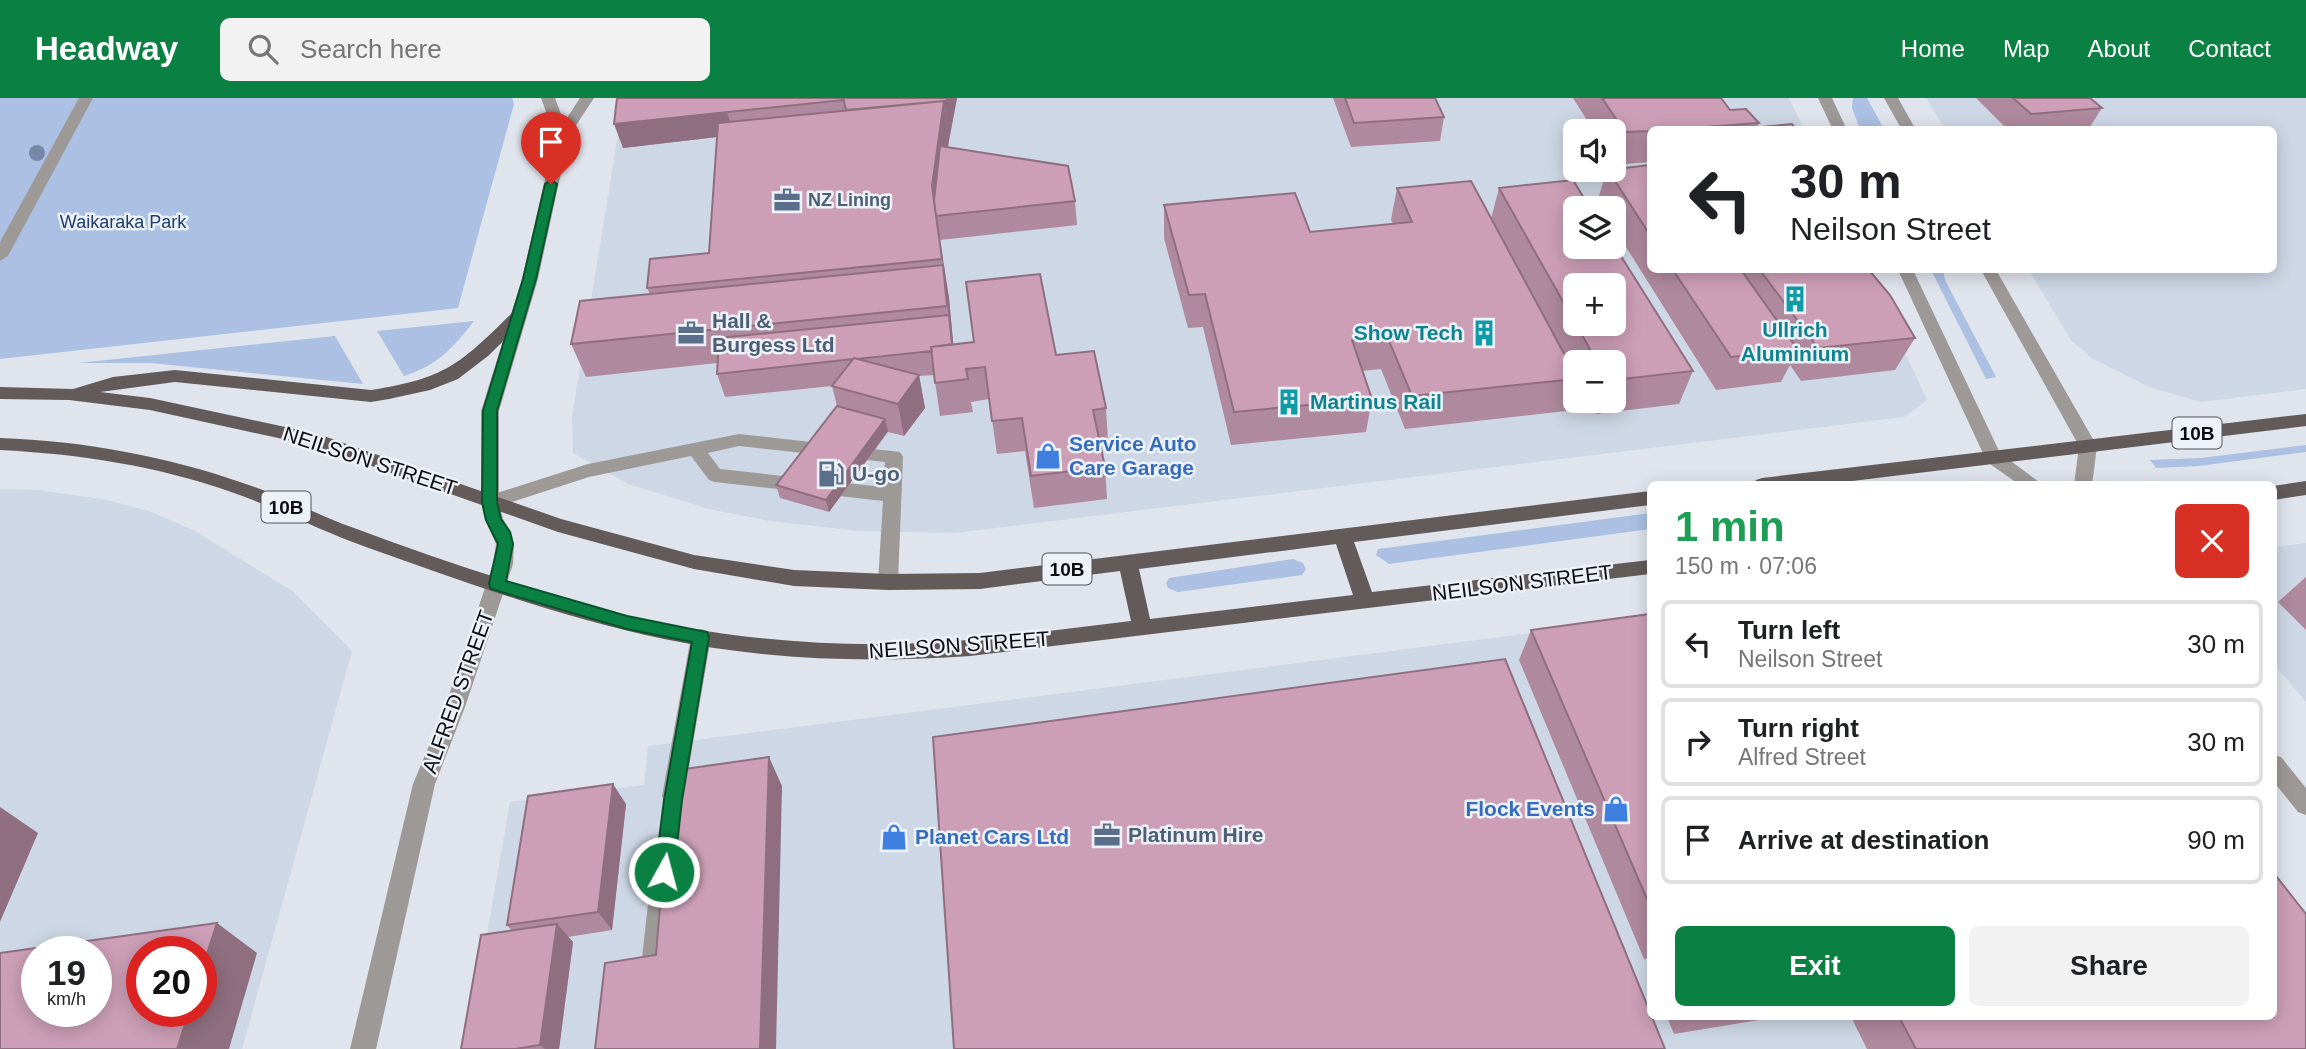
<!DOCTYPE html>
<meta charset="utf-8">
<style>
body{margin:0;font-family:Arial,sans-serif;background:#f2f2f2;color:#202124;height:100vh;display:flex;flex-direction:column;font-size:26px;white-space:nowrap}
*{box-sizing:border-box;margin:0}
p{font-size:23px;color:#757577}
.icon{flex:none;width:38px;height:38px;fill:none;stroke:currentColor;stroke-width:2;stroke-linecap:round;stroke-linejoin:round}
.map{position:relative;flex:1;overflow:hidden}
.side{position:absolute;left:1647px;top:383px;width:630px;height:539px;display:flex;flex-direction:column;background:#fff;border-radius:10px;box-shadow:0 4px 18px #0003}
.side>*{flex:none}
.top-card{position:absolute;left:1647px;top:28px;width:630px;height:147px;border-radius:10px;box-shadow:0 4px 18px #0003;background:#fff;color:#202124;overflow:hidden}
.tools{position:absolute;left:1563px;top:21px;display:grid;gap:14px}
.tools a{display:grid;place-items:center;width:63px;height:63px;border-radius:10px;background:#fff;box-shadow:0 4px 18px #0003;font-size:35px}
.speed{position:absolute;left:21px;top:838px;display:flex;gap:14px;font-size:35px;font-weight:700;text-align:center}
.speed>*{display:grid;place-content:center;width:91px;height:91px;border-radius:50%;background:#fff;box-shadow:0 4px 18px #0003;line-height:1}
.speed small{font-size:18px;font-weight:400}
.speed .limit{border:10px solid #d22;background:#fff;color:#111}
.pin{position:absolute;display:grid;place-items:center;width:60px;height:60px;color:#fff;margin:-72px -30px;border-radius:50% 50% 50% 0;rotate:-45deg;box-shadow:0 0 7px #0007}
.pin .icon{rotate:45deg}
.me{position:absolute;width:77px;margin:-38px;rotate:7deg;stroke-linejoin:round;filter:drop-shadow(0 0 5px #0008)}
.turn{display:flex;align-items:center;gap:24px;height:147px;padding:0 28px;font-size:32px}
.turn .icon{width:91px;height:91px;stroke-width:2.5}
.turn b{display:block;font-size:49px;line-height:60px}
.round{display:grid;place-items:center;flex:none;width:74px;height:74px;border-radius:10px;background:#f2f2f2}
.head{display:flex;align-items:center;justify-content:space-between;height:119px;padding:0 28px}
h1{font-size:42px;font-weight:600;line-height:52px;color:#1e9e55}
.primary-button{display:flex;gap:14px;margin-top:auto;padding:14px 28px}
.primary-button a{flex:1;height:80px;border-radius:10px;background:#0b8043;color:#fff;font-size:28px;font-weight:600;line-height:80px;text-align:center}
.primary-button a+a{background:#f2f2f2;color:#202124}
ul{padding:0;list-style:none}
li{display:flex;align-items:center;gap:21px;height:88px;margin:0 14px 10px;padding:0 14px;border:4px solid #e0e0e0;border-radius:10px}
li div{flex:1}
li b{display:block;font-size:26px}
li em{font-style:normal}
header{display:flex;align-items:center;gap:42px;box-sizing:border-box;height:98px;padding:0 35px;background:#0b8043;color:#fff}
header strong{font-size:33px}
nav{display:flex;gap:38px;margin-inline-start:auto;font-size:24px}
.search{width:490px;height:63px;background:#f2f2f2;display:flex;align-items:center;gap:18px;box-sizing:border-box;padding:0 24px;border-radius:10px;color:#757577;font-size:26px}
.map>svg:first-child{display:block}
.built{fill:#ced7e5;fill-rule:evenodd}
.green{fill:#abc0e2}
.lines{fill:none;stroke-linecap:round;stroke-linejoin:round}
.service{fill:#9d9997;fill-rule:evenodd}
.minor{fill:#9d9997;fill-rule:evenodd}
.tertiary{fill:#9d9997;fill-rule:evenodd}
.primary{fill:#625b59;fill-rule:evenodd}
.tree{fill:#7688a7}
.wall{fill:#af899d}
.shaded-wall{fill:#8f6f7f}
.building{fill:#cc9fb6;stroke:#8f6f7f;stroke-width:2;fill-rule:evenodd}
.route{fill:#0b8043;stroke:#07532c;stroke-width:2}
.labels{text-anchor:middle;stroke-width:5;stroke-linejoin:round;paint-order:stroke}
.far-service-label{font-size:18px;font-weight:bold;fill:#4e5e75;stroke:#edf2f9;text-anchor:start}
.far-park-label{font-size:18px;fill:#1f3d6e;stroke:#edf2f9}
.shield{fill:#edf2f9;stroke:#505256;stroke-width:2}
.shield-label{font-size:19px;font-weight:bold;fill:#0c0d10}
.service-label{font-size:21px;font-weight:bold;fill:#4e5e75;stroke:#edf2f9;text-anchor:start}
.culture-label{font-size:21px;font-weight:bold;fill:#0d838f;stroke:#edf2f9}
.shop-label{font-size:21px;font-weight:bold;fill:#366cbe;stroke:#edf2f9;text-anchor:start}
.street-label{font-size:21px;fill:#0c0d10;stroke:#edf2f9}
</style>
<header>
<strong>Headway</strong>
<div class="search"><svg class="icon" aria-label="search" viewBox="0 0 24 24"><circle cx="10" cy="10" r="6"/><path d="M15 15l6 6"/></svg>Search here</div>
<nav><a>Home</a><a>Map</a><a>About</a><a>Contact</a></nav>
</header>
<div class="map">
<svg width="2306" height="951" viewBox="0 0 2306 951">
<rect width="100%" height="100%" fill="#e0e4ec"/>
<path class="built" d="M624 0H1789L1804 31 1650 32V172H1867L1927 302 1904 319 954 435 859 433 770 423 713 412 628 386 573 355 572 319ZM1575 33H1614V72H1575ZM1575 110H1614V149H1575ZM1575 187H1614V226H1575ZM1575 264H1614V303H1575Z
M1926 0H2306V291L2201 304 2149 289 2093 261 2071 242 2029 172H2273V32L1945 31Z
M0 391 36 392 103 401 149 413 195 433 292 493 352 553 242 951H0ZM37 854H96V914H37ZM142 854H201V914H142Z
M2306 445V604L2273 565V449Z
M1650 520V919H2273L2306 951H467L510 704 644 687 648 648Z"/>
<path class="green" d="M0 0H512L514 6 458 210 0 261Z
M1853 0H1867L1884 31H1860L1852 10Z
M1931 172H1943L1945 182 1996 279 1986 281Z
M474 223C451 252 439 266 404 278L377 233Z
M335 238 363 286 151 265H78Z
M2306 347V354L2199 368 2156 370 2150 362 2201 360Z
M1650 415V431L1389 466 1376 457 1378 451Z
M1293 461 1303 465 1306 471 1302 477 1178 494 1168 490 1166 485 1169 480Z"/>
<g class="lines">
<path class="service" d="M79 0H93L8 158 0 163V144Z
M541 0H555L569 38 567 41H557L555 38Z
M739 336 900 354 903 359 898 484 895 489 888 492 881 489 878 484 883 403 715 384 709 382 691 358 589 379 490 411 484 409 481 404 484 399 588 366ZM739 348 885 364 883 389 720 371 708 355Z
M701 531 708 533 711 539 684 698 681 705 673 708 665 705 662 698 691 539 694 533Z
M661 786 669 789 673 797 665 869 662 877 653 881 644 877 641 869 649 797 653 789Z"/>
<path class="minor" d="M580 0H594L569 38 538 181 499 313V404L503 421 511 434 514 446 513 466 465 609 435 686 376 951H350L413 686 445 609 493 466 496 446 485 422 481 404V313L522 181 555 38Z
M1818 0H1832L1847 32H1833Z
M1884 0H1898L1916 32H1902Z
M1898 172H1913L2000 355 2043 387H2020L1987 364Z
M1981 172H1996L2097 348 2092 387H2074L2079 348Z"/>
<path class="tertiary" d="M2273 657 2281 659 2306 690V717L2298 714 2273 683Z"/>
<path class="primary" d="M518 214 526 219 524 223 488 258 458 281 430 292 389 301 371 304 175 284 100 294 150 300 318 336 561 421 694 457 794 472 888 476 980 475 1650 393V407L1354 444 1372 494 1650 462V476L970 558C868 565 765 562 664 541 563 520 464 484 366 449 321 433 279 411 234 395 158 368 80 356 0 352V340C84 343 166 358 246 386 283 398 317 417 354 430 434 460 516 487 598 510 705 539 817 550 927 545 995 541 1063 531 1131 523L1120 473 980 491 888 492 794 488 694 471 558 434 315 348 150 312 69 302 0 301V289L73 291 113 279 175 272 371 292C446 280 459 267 512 215ZM1336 446 1353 497 1150 521 1139 471Z
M2306 316V328L1819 387H1753L1756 382 1762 380Z
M2306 383V397L2273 402V388Z"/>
</g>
<circle class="tree" cx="37" cy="55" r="8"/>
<path class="wall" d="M617 0H957L948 49 1075 103 1077 127 940 142 949 200 953 246 1056 257 1106 310 1108 343 1100 344 1105 369 1107 401 1034 410 1025 353 997 356 989 301 971 304 973 314 940 318 934 277 919 278 925 310 904 338 888 334 829 414 780 400 776 387 837 308 832 288 725 299 717 276V265L586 279 571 246 650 196 647 190 709 155 717 39 623 50Z
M1333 0H1435L1444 19 1440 43 1351 49Z
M1573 0H1721L1730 12 1759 25 1757 29 1797 32H1650V64L1615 67 1614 65V33H1594Z
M1976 0H2090L2102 10 2088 32H2008Z
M1650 67V172H1869L1915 240 1895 272 1801 283 1790 267 1781 284 1716 292 1614 130V110H1601L1597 104 1607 72Z
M1397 90 1491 121 1499 90 1693 273 1679 306 1596 316 1589 303H1614V264H1575V287L1566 313 1405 331 1381 271 1362 273 1372 301 1366 334 1231 347 1203 229 1188 230 1164 140V107L1310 134 1393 126 1391 122Z
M2306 479V532L2278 504Z
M1650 516V860L1644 861 1519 562 1531 532Z
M626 706 612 832 568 839 573 844 559 951H461L512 833 507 827Z
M1667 919H1777L1674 936Z
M1851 919H2273L2306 951H1867Z"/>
<path class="shaded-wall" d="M947 0H957L949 41 945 9Z
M944 3 949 41 939 117 936 118 949 200 956 275 952 251 943 167 932 88Z
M727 14 734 37 623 50 614 26Z
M919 277 925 310 904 338 898 306Z
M885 321 888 333 829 414 826 402Z
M769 659 782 688 776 951H760Z
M613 686 626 706 612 832 598 814Z
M0 709 38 735 0 824Z
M217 825 257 855 229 951H177L189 914H201V874Z
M557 826 573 844 559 951H545L540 947Z"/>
<path class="building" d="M617 0H843L844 2 614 26Z
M843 0H947L945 9 944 3 846 12Z
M1345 0H1435L1444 19 1354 25Z
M1602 0H1721L1730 12 1746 11 1759 25 1666 32H1650V33L1625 34Z
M2013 0H2090L2102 10 2031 16Z
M944 3 932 88 942 161 647 190 650 161 709 155 718 25Z
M1792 26 1797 32H1729Z
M940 48 1068 68 1075 103 936 118 934 103Z
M1650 67V137L1608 72Z
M1573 82 1590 110H1575V149H1614V147L1693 273 1614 282V264H1597L1576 226H1614V187H1575V225L1499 90Z
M1471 83 1575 276V281L1412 298 1387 238 1352 242 1372 301 1234 314 1205 196 1189 197 1164 107 1295 95 1310 134 1412 124 1397 90Z
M943 167 947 208 571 246 580 203Z
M1673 172H1741L1798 252 1731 259Z
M1760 172H1869L1890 197 1915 240 1818 250Z
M1040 176 1056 257 1094 253 1106 310 1093 312 1105 369 1031 378 1022 320 992 323 985 269 966 271 968 281 935 285 931 249 974 244 966 184Z
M949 217 952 246 931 249 932 253 857 261 854 260 853 261 717 276 719 240Z
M854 260 919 277 898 306 832 288Z
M837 308 885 321 826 402 776 387Z
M1650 516V808L1531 532Z
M1505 561 1650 914V919H1652L1665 951H954L933 639Z
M769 659 760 951H595L605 865 656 857 671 673Z
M613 686 598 814 507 827 528 698Z
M2273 774 2306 816V951H1916L1899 919H2273Z
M217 825 201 874V854H142V914H189L177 951H0V855ZM37 854H96V914H37Z
M557 826 540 947 515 951H461L481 837Z"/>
<path class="route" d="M551 82 557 86 536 181 497 313V404L501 421 510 434 513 446 506 483 627 518 707 534 709 539 682 702 674 774 671 780 664 782 658 780 655 774 664 702 692 544 627 531 491 491 489 486 498 446 486 422 482 404 483 313 523 181 545 86Z"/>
<defs>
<g id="office-bare" transform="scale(2.1)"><path d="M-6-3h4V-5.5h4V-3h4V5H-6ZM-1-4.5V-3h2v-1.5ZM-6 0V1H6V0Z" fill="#5c6f8a" stroke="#edf2f9" stroke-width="2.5" paint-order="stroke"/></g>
<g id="building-bare" transform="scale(2.1)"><path d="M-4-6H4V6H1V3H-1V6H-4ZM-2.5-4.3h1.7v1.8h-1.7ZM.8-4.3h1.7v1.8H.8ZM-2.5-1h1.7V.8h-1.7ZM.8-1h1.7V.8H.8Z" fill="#0f9aa8" stroke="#edf2f9" stroke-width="2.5" paint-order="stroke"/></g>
<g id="shop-bare" transform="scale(2.1)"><path d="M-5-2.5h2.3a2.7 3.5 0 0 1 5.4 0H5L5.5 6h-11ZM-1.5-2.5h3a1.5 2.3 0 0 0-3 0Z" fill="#3f7fe0" stroke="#edf2f9" stroke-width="2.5" paint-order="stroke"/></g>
<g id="fuel-bare" transform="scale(2.1)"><path d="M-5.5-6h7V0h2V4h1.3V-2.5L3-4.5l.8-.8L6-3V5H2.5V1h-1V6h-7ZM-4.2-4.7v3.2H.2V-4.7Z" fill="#5c6f8a" stroke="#edf2f9" stroke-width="2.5" paint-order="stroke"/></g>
</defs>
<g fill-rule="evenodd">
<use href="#office-bare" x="787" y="102"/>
<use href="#building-bare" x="1795" y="201"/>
<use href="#office-bare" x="691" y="235"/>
<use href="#building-bare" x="1484" y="235"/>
<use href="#building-bare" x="1289" y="304"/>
<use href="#shop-bare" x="1048" y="358"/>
<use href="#fuel-bare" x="831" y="376"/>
<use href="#shop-bare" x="1616" y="711"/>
<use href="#office-bare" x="1107" y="737"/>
<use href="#shop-bare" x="894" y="739"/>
</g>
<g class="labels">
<g class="far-service-label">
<text x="808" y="108">NZ Lining</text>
</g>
<g class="far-park-label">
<text x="123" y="130">Waikaraka Park</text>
</g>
<g class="shield">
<rect x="2172.5" y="319.5" width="49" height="31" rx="5"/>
<rect x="261.5" y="393.5" width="49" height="31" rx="5"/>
<rect x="1042.5" y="455.5" width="49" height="31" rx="5"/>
</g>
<g class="shield-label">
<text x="2197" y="342">10B</text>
<text x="286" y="416">10B</text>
<text x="1067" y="478">10B</text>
</g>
<g class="service-label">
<text x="712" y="230">Hall &amp;<tspan x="712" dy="24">Burgess Ltd</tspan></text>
<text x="852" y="383">U-go</text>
<text x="1128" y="744">Platinum Hire</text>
</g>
<g class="culture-label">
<text x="1795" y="239">Ullrich<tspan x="1795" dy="24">Aluminium</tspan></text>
<text x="1463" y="242" text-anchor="end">Show Tech</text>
<text x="1310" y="311" text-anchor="start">Martinus Rail</text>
</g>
<g class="shop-label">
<text x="1069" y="353">Service Auto<tspan x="1069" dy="24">Care Garage</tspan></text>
<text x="1595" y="718" text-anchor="end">Flock Events</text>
<text x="915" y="746">Planet Cars Ltd</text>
</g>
<g class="street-label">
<text transform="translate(370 363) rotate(18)" y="7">NEILSON STREET</text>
<text transform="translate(1522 485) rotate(-7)" y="7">NEILSON STREET</text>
<text transform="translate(959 547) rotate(-4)" y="7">NEILSON STREET</text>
<text transform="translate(458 594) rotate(-70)" y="7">ALFRED STREET</text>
</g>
</g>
</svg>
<div class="tools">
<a><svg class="icon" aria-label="sound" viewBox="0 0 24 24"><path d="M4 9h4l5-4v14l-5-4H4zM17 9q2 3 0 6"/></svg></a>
<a><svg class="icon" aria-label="layers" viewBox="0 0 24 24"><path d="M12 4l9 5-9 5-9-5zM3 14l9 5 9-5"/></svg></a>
<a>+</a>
<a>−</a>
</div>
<div class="speed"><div>19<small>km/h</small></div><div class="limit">20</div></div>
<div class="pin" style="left:551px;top:86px;background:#d93025"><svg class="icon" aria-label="arrive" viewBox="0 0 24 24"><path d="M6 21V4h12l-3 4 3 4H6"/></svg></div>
<svg class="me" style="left:664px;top:774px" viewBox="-20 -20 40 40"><circle r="17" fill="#0b8043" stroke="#fff" stroke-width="3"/><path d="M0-11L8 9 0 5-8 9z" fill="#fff"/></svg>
<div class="top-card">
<div class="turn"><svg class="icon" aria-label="left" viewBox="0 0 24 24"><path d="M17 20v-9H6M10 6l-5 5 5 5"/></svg><div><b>30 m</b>Neilson Street</div></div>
</div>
<section class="side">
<div class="head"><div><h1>1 min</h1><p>150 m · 07:06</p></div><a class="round" style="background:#d93025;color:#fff"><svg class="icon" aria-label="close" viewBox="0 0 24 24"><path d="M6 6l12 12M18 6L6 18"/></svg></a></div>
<ul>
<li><svg class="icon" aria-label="left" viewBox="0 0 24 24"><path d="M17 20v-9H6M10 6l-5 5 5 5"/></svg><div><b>Turn left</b><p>Neilson Street</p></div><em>30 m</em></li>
<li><svg class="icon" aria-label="right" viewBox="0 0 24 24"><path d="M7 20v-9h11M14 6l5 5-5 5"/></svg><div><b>Turn right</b><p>Alfred Street</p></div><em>30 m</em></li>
<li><svg class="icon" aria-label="arrive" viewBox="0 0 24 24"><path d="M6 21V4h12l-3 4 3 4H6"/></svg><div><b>Arrive at destination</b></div><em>90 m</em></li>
</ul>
<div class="primary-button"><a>Exit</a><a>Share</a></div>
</section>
</div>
